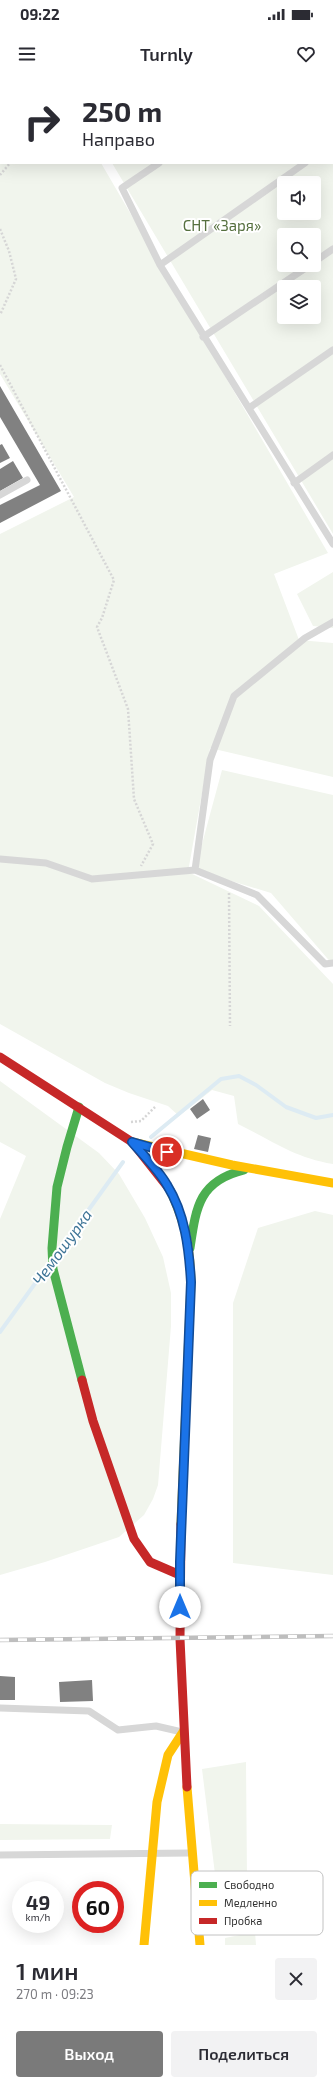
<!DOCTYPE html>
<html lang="ru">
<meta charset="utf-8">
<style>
body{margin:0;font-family:"Exo 2",sans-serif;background:#f2f2f3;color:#2b2b33;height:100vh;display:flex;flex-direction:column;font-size:15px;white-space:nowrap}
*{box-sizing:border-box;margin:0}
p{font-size:13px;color:#7c7c81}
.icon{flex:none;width:22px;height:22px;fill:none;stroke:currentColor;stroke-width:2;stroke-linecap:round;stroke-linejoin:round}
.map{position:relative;height:1865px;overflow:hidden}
.sheet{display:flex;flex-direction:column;background:#fff;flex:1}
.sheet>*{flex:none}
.hud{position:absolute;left:0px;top:0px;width:333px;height:84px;box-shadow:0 4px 16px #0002;background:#fff;color:#2b2b33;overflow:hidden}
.fabs{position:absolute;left:277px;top:96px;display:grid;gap:8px}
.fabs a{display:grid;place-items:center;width:44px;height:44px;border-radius:4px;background:#fff;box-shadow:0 4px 16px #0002;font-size:20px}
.speed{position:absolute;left:12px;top:1801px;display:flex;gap:8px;font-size:20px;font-weight:700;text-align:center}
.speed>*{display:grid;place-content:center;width:52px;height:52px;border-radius:50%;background:#fff;box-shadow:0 4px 16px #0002;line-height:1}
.speed small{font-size:10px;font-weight:400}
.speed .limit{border:6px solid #d22;background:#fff;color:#111}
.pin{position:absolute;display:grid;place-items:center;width:34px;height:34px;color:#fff;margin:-17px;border:2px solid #fff;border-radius:50%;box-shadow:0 1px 4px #0007}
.me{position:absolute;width:44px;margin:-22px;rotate:0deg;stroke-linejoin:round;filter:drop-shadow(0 0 3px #0008)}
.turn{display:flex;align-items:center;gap:14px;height:84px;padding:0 16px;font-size:18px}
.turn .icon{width:52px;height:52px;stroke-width:2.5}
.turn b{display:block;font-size:28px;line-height:34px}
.round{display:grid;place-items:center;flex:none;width:42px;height:42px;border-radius:4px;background:#f2f2f3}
.headline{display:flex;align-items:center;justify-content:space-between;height:68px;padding:0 16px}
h1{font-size:24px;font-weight:600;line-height:30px}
.primary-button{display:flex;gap:8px;margin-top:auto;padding:8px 16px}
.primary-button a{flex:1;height:46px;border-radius:4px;background:#7a7a7a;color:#fff;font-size:16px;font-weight:600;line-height:46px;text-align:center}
.primary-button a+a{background:#f2f2f3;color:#2b2b33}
.status{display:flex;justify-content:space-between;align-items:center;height:28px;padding:0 20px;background:#fff;direction:ltr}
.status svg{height:11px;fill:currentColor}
header{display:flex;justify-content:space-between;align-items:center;height:52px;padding:0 16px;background:#fff;font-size:18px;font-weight:600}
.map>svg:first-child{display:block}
.green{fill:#f1f5ed;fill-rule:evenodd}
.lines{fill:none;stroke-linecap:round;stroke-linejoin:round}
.stream{stroke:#ddebf3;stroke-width:4}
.building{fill:#818181}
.path{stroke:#d6d6d6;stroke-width:2.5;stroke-dasharray:2 2;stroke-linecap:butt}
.lane{stroke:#d7d7d7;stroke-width:7}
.fast{stroke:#4caf50;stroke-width:9}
.slow{stroke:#ffc107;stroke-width:9}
.jam{stroke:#c62828;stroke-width:9}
.rail-casing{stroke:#bebebe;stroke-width:4.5}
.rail{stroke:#fff;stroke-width:3;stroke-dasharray:9;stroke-linecap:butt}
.route-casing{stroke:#114b97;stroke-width:10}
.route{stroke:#1a73e8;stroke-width:7}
.labels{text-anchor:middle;stroke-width:4;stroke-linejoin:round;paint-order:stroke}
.park-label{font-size:15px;fill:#56703f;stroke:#fff}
.water-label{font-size:16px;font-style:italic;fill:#3f7597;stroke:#fff}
.key{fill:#fff;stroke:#c2c2c2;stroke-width:1}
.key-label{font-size:11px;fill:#333}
</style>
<div class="status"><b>09:22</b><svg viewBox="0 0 49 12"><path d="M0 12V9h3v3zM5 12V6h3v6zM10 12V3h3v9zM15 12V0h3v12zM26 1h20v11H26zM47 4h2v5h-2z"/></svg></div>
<header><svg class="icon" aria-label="menu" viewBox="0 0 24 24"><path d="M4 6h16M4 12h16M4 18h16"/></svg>Turnly<svg class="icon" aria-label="heart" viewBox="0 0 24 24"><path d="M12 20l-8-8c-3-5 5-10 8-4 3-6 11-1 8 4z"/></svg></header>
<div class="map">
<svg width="333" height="1865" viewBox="0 0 333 1865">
<rect width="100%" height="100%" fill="#fff"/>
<path class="green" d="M0 0 53 1H1V83H101L328 473 274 494 299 560 333 563V697L210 668 188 792 259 826 333 904V1084C293 1077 273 1061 238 1044L234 1016 212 1010 179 1036 168 1026 129 1013 105 1003 0 944V454L74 417 0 294Z
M112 0H333V454L112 83H332V1H111ZM284 103H314V133H284ZM284 155H314V185H284ZM284 207H314V237H284Z
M333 492V548L313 546 297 514Z
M222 690 333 715V885L271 813 195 790Z
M0 1001 99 1073 119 1094 145 1138 163 1177 171 1213V1246L158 1405 153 1419 144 1435 119 1457 45 1482 0 1495V1139L26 1076 0 1062Z
M315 1131 333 1135V1495L233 1483V1223L258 1148Z
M246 1682 247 1799 216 1802 202 1689Z
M0 1744 112 1745 110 1759 0 1760Z
M255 1852 256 1865H225V1858Z"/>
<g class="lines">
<path class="stream" d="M151 1057 221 999 239 996 256 1005 286 1027 316 1038 333 1035
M59 1171 123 1082
M0 1252 47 1187"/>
</g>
<path class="building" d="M0 306 61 411 0 443V425L40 405 0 337Z
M2 364 10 378 0 383V365Z
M13 381 23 398 0 411V389Z
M203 1019 210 1030 197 1039 190 1029Z
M198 1055 211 1058 208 1072 194 1069Z
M0 1596 15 1597V1620H0Z
M92 1600 93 1621 60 1622 59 1602Z"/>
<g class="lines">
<path class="path" d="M102 1 104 0
M0 95 10 83
M0 149 9 171 16 199 0 235
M0 285 114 500 102 538 97 547 128 629 134 719 153 764 141 786
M229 813 230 946
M131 1042 141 1041 155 1027"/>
<path class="lane" d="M280 1 282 0
M332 64 333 63
M159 83 122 108 160 185 333 464
M314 182 333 169
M160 185 305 83
M203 257 310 185
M249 328 333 270
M294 403 333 375
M0 415 27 400
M0 779 46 783 92 799 195 790 257 815 325 884 333 883
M195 790 210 680 234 616 305 558 333 542
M0 1628 89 1631 118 1650 156 1646 182 1652
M0 1775 190 1773"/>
<path class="fast" d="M79 1027 67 1067 57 1107 52 1168 53 1189 82 1300
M190 1168C196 1127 199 1101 244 1090"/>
<path class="slow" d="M132 1062 232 1085 333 1103
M170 1110C185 1142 190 1166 191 1202L181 1444
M187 1707 200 1865
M144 1865 157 1722 168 1675 183 1652"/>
<path class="jam" d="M0 977 132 1062 170 1110
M82 1300 93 1341 134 1459 150 1482 180 1495
M181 1444 180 1559 187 1707"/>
<g class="rail-casing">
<path id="rail" d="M0 1560 333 1556"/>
</g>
<use href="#rail" class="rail"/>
</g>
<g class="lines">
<g class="route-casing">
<path id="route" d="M167 1072 132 1062C144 1076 158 1089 167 1105 185 1134 189 1168 191 1202L180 1482V1527"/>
</g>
<use href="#route" class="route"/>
</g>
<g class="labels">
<g class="park-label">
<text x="222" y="151">СНТ «Заря»</text>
</g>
<g class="water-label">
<text transform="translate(62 1167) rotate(-54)" y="6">Чемошурка</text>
</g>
</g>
<rect x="191" y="1791" width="132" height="64" rx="6" class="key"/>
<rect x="199" y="1802" width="18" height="6" fill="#4caf50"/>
<rect x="199" y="1820" width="18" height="6" fill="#ffc107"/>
<rect x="199" y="1838" width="18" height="6" fill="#c62828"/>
<g class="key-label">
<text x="224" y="1809">Свободно</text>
<text x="224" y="1827">Медленно</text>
<text x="224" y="1845">Пробка</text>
</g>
</svg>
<div class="fabs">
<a><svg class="icon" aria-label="sound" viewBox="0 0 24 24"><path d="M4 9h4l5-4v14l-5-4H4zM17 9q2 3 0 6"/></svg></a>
<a><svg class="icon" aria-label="search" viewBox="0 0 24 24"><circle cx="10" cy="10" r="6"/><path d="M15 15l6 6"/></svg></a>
<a><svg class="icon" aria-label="layers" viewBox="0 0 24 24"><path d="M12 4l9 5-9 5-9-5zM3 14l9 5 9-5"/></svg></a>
</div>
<div class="speed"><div>49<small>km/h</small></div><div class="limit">60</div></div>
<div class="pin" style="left:167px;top:1072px;background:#d93025"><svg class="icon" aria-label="arrive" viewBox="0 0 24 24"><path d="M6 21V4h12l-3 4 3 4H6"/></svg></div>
<svg class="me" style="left:180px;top:1527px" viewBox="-20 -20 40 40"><circle r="19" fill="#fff"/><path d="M0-13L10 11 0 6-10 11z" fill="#1a73e8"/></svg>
<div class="hud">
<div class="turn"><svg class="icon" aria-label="right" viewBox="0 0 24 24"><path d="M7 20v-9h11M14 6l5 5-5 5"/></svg><div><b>250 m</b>Направо</div></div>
</div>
</div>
<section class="sheet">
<div class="headline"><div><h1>1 мин</h1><p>270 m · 09:23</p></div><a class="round"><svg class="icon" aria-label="close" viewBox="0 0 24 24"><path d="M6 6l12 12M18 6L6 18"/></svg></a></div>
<div class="primary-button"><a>Выход</a><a>Поделиться</a></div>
</section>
